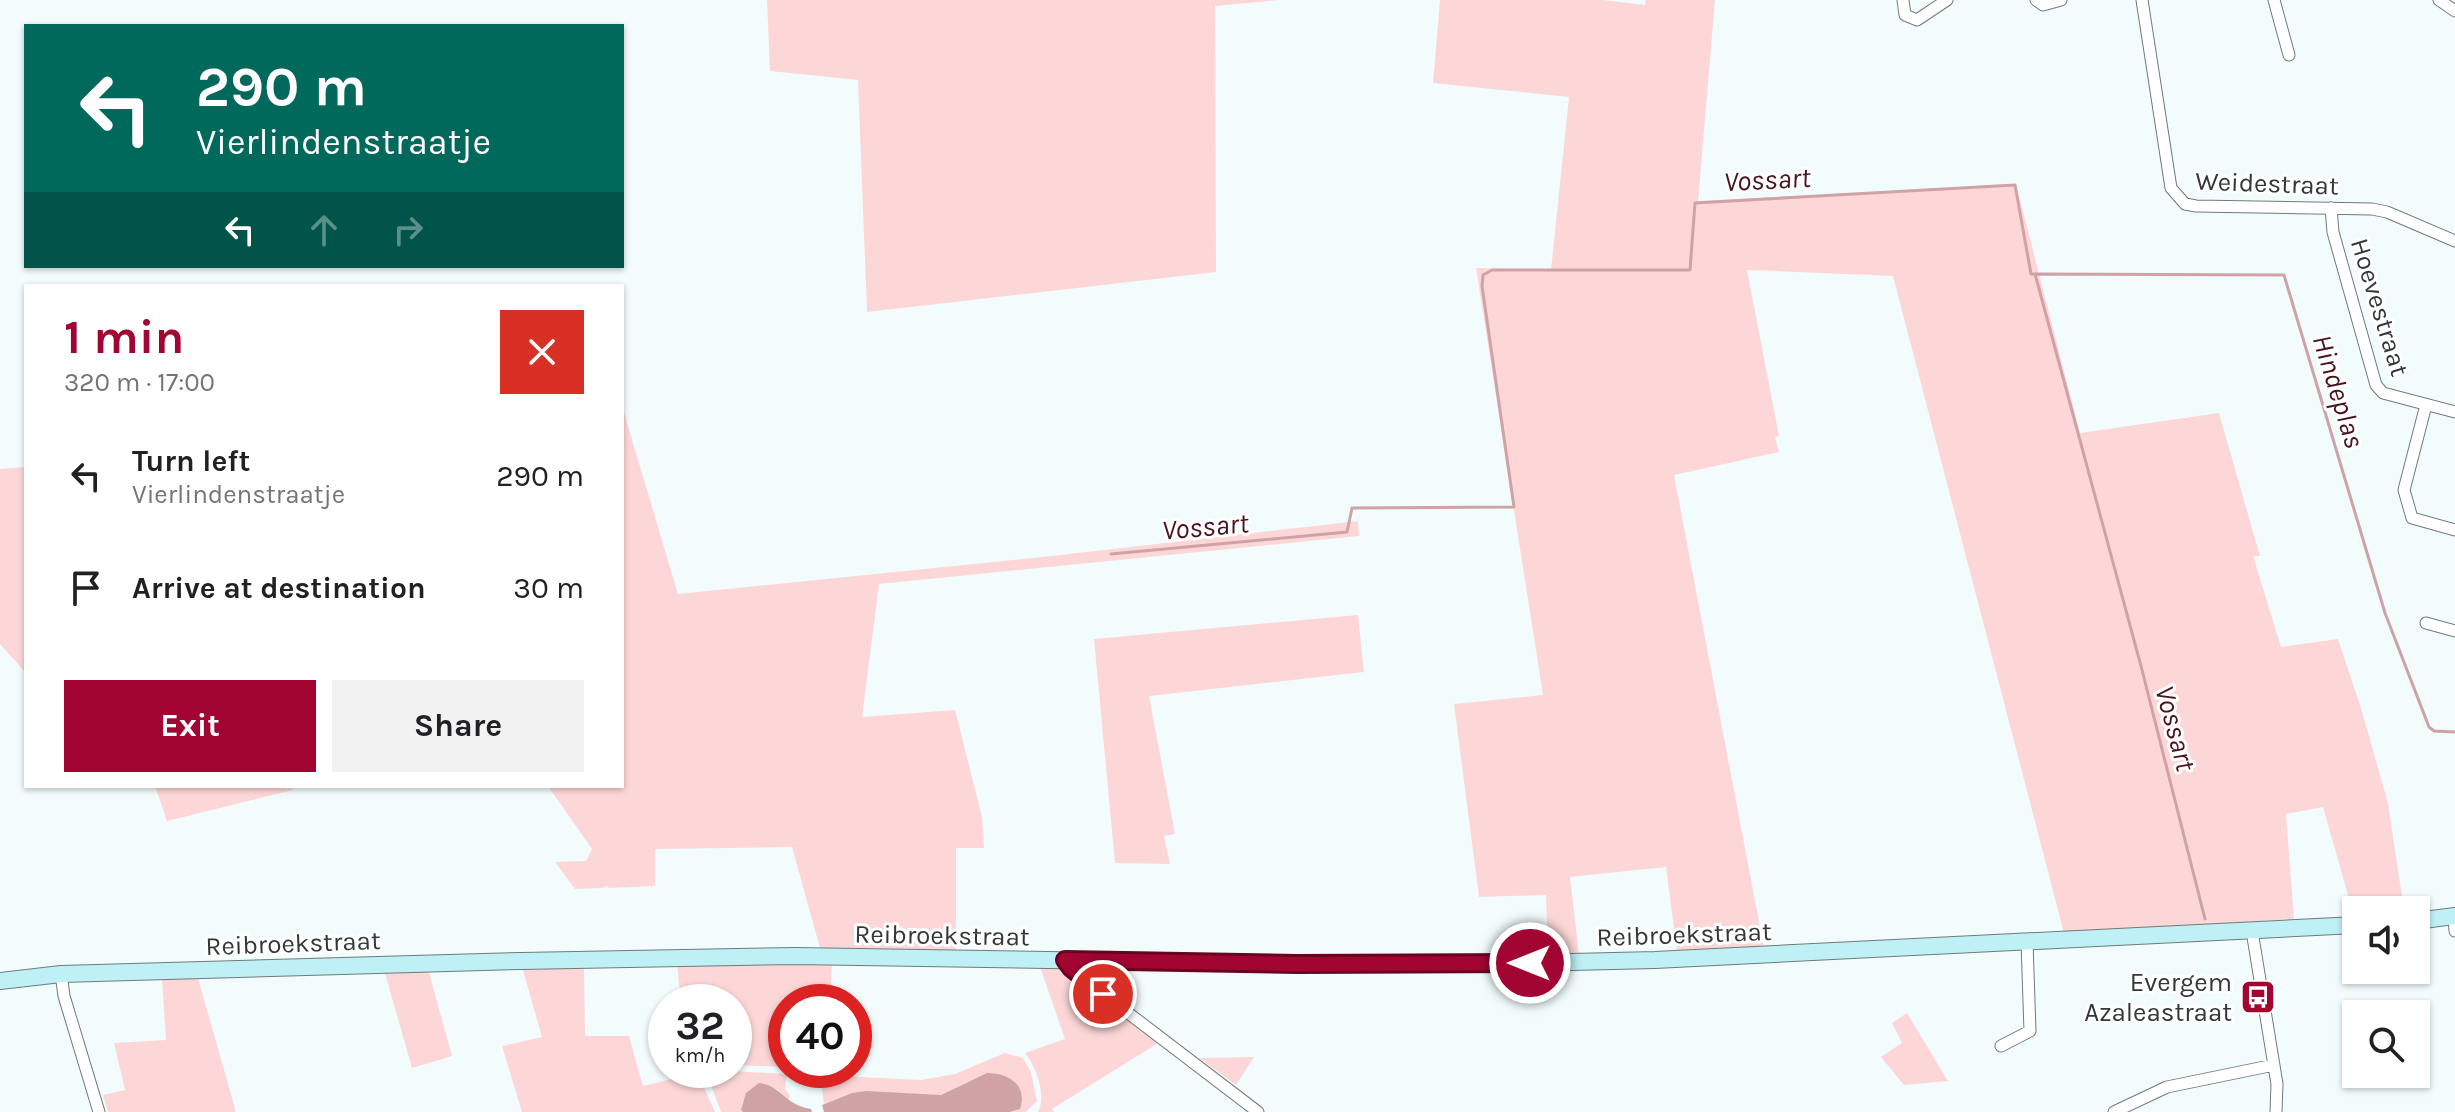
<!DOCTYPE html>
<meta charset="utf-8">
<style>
body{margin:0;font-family:Karla,sans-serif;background:#f2f2f2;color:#202124;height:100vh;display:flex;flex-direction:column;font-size:30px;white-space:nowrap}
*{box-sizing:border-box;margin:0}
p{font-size:26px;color:#757577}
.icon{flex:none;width:44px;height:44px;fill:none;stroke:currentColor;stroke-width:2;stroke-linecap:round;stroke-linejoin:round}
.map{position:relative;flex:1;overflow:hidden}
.details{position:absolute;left:24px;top:284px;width:600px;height:504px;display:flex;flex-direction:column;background:#fff;border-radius:0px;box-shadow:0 2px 6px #0004}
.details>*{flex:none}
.hud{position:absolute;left:24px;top:24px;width:600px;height:244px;border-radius:0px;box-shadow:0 2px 6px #0004;background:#00695c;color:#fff;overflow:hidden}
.controls{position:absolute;left:2342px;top:896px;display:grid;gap:16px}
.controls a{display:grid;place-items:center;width:88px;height:88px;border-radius:0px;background:#fff;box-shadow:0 2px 6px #0004;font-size:40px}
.speed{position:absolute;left:648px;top:984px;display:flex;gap:16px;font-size:40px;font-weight:700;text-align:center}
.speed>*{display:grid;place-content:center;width:104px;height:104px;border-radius:50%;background:#fff;box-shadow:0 2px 6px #0004;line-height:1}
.speed small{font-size:20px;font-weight:400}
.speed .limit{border:12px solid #d22;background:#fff;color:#111}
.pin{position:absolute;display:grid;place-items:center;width:68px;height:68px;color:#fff;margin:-34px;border:4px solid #fff;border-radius:50%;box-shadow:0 2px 8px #0007}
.me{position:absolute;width:88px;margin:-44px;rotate:270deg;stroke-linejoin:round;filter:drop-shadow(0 0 6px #0008)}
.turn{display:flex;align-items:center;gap:28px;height:168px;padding:0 40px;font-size:36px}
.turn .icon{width:104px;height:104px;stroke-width:2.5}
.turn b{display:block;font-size:56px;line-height:68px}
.lanes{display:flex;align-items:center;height:76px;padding:0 40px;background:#0003;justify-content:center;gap:40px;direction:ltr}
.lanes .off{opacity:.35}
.round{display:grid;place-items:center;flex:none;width:84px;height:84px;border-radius:0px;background:#f2f2f2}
.headline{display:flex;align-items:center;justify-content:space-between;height:136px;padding:0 40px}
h1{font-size:48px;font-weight:700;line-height:60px;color:#a30533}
.action{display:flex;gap:16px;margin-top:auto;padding:16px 40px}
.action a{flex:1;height:92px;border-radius:0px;background:#a30533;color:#fff;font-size:32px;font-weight:700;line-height:92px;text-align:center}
.action a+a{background:#f2f2f2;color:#202124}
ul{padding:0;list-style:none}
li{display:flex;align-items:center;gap:24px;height:112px;padding:0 40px}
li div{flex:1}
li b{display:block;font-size:30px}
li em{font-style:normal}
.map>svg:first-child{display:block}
.green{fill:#fdd7d8}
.water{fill:#cfa3a5}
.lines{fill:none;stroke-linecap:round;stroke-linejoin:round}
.stream{stroke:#cfa3a5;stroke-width:3}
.street-casing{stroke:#717a7b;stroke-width:13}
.secondary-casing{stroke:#717a7b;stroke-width:18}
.street{stroke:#fff;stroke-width:11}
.secondary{stroke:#bef0f6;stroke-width:16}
.route-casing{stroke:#6a0321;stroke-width:20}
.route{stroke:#a30533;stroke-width:14}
.labels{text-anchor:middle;stroke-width:6;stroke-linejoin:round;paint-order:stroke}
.street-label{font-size:26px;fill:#333738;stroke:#fff}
.poi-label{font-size:26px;fill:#333738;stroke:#fff;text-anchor:end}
.water-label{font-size:28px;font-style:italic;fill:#49131b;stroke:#fff}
</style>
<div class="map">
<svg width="2455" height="1112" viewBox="0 0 2455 1112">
<rect width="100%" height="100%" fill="#f2fcfd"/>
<path class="green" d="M767 0H1279L1215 6 1216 272 867 312 858 80 770 71Z
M1440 0H1603L1645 5 1646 0H1715L1698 201 2016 184 2080 433 2219 413 2260 556H2253L2281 647 2338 639 2361 708 2388 803 2404 910H2356V916H2354L2323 807 2286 814 2294 919 2064 933 1893 276 1747 270 1779 436 1775 437 1779 452 1674 475 1764 948 1677 951 1666 867 1570 877 1579 955H1548L1546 895 1479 897 1454 704 1543 695 1476 268 1551 270 1569 97 1433 83Z
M622 406 678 594 1052 556 1358 521 1359 536 879 584 862 717 955 710 982 817 984 848H956V950L820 948 792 847 655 849V886L609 888 607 886 603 888 575 889 555 862 586 861 592 849 548 786H622Z
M26 467V673L0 644V469Z
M1358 615 1364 672 1149 696 1175 834 1164 836 1170 864 1115 863 1094 639Z
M155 786H291L293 790 167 821Z
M832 962 830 1002H786V1067L734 1065V1002H666L680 993 677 963Z
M584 966 585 1036H629L643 1086 684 1076 683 1070H696L715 1112H522L502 1046 542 1037 522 967Z
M1063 966 1160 1042 1052 1109 1054 1112H1038C1047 1095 1036 1067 1025 1053L1065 1039 1040 967Z
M428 969 452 1056 412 1068 384 970Z
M198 978 236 1112H108L103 1095 125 1090 114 1043 166 1040 162 979Z
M1907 1013 1948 1081 1904 1085 1881 1057 1902 1043 1892 1023Z
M1005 1053 1023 1058 1031 1072 1037 1101 1026 1112H1010L1020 1109 970 1081 941 1095 852 1093 824 1104 820 1075 921 1080 955 1074Z
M1254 1057 1236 1085 1199 1058Z
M729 1071 787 1074 785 1089 790 1095 788 1102 777 1089 742 1103 743 1112H721L708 1077 716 1072Z"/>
<path class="water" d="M987 1073C1009 1073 1028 1085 1020 1109L1010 1112H824L822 1105 852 1093 866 1091 941 1095Z
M759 1083C781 1085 783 1104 811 1109L812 1112H743L741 1110 746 1093Z"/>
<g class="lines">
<path class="stream" d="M2035 274 2284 275 2385 613 2429 727 2434 731 2455 732
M1111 554 1347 532 1352 508 1514 507 1482 286 1483 275 1492 270H1690L1695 203 2015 185 2031 274H2035L2141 666 2205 919"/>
<g class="street-casing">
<path id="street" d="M1903 0 1905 15 1917 20 1947 0
M2036 0 2043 5 2061 0
M2142 0 2171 188 2185 204 2196 206 2372 209 2387 212 2455 241
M2274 0 2289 55
M2439 0 2455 11
M2331 208 2333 232 2376 385 2383 393 2455 412
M2426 405 2404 490 2412 518 2455 530
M2426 623 2455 631
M2454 917 2455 931
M2252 931 2277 1084 2276 1112
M1065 960 1081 977 1258 1112
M61 974 64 996 99 1112
M2001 1046 2030 1031 2027 942
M2114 1112 2167 1087 2274 1065"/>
</g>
<g class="secondary-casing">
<path id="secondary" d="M2416 921 2455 916
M0 981 61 974 521 961 795 956 1297 964 1530 963 1655 960 2356 925"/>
</g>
<use href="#street" class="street"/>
<use href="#secondary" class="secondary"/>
</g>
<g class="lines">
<g class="route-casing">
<path id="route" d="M1103 994 1071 968 1065 960 1297 964 1530 963"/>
</g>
<use href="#route" class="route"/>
</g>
<defs>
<g id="bus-square" transform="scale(1.8)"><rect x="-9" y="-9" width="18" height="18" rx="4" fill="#a30533" stroke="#fff"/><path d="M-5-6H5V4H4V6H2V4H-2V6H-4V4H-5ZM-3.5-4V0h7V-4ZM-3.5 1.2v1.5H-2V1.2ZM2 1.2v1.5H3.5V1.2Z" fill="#fff"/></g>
</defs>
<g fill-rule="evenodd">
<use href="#bus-square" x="2258" y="997"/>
</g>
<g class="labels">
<g class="street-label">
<text transform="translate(2267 183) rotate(2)" y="9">Weidestraat</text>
<text transform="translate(2380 307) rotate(73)" y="9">Hoevestraat</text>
<text transform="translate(1684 934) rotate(-2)" y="9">Reibroekstraat</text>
<text transform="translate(942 935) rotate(1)" y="9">Reibroekstraat</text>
<text transform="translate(293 943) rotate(-2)" y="9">Reibroekstraat</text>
</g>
<g class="poi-label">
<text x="2232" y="991">Evergem<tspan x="2232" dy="30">Azaleastraat</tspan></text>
</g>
<g class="water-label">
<text transform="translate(1767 179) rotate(-3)" y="10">Vossart</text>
<text transform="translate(2339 391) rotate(73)" y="10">Hindeplas</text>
<text transform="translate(1205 526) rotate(-5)" y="10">Vossart</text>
<text transform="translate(2176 728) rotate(75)" y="10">Vossart</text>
</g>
</g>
</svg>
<div class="controls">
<a><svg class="icon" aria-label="sound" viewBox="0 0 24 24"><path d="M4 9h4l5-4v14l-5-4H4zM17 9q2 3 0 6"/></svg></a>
<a><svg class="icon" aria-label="search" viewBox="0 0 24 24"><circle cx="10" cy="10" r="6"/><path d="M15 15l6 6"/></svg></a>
</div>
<div class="speed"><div>32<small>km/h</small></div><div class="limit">40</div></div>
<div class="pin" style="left:1103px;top:994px;background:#d93025"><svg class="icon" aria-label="arrive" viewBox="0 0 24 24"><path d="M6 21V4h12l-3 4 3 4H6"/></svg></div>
<svg class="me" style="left:1530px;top:963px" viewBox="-20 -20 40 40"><circle r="17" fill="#a30533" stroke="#fff" stroke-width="3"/><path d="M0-11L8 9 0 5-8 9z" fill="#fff"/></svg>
<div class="hud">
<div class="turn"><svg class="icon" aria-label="left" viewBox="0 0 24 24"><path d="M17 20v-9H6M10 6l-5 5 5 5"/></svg><div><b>290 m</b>Vierlindenstraatje</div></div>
<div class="lanes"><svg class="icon" aria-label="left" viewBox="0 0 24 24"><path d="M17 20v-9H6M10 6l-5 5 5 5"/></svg><svg class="icon off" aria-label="ahead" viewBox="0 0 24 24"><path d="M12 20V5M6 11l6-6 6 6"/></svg><svg class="icon off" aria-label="right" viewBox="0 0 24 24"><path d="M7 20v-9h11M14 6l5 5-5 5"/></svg></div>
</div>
<section class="details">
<div class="headline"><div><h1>1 min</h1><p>320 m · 17:00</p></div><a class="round" style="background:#d93025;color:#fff"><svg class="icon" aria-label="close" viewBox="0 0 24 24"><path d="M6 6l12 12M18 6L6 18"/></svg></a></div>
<ul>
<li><svg class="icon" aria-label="left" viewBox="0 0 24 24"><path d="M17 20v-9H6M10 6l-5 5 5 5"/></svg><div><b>Turn left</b><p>Vierlindenstraatje</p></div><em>290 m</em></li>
<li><svg class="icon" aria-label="arrive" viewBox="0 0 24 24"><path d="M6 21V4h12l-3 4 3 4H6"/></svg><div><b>Arrive at destination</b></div><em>30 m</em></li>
</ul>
<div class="action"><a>Exit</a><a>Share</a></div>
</section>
</div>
